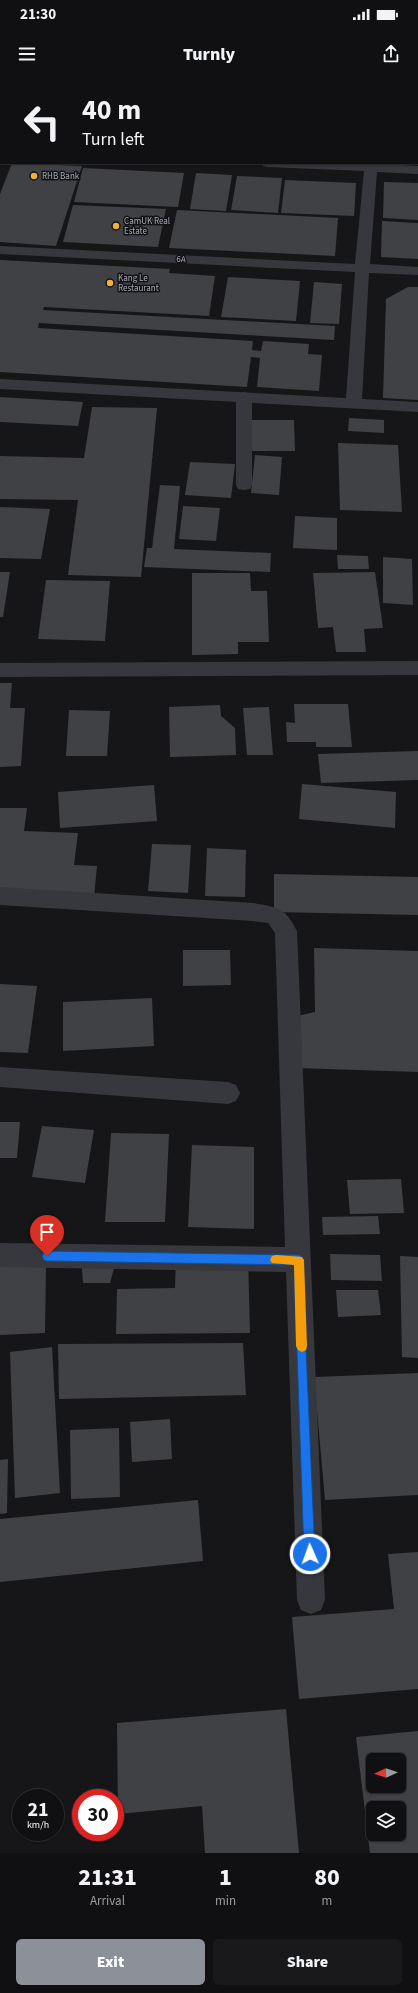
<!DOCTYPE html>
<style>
body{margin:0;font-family:"Source Sans 3",sans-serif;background:#19191b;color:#f1f3f6;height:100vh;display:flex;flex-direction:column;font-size:15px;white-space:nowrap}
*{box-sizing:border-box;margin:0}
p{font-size:13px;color:#9c9d9f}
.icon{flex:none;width:22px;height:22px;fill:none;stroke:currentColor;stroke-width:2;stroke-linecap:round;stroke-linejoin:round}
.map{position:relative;height:1773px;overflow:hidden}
.sheet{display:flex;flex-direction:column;background:#101012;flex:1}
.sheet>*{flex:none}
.top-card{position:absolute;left:0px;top:0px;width:418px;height:84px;box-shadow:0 1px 3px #0004,0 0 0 1px #303032;background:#101012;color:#f1f3f6;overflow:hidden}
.needle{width:26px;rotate:267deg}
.controls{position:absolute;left:366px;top:1673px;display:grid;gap:8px}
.controls a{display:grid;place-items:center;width:40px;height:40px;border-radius:6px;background:#101012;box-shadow:0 1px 3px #0004,0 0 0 1px #303032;font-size:20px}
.speed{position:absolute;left:12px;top:1709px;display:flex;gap:8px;font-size:20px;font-weight:700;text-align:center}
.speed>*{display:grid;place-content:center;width:52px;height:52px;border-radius:50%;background:#101012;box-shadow:0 1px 3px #0004,0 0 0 1px #303032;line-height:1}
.speed small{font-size:10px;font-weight:400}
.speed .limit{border:6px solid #d22;background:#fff;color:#111}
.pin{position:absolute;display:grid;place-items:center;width:34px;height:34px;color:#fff;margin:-41px -17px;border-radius:50% 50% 50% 0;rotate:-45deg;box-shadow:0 0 4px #0007}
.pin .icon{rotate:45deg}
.me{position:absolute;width:44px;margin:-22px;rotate:358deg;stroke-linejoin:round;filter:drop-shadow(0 0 3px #0008)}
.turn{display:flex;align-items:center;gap:14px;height:84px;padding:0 16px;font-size:18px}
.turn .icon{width:52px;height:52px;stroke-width:2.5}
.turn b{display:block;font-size:28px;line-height:34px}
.eta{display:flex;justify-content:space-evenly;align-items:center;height:68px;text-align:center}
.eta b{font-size:24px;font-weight:800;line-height:28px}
.button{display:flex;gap:8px;margin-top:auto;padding:8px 16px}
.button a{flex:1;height:46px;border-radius:6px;background:#8c9099;color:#fff;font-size:16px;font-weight:800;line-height:46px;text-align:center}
.button a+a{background:#19191b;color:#f1f3f6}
.status{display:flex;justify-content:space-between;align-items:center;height:28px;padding:0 20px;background:#101012;direction:ltr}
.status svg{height:11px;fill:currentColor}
header{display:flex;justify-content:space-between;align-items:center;height:52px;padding:0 16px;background:#101012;font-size:18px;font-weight:800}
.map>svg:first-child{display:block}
.building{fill:#404145;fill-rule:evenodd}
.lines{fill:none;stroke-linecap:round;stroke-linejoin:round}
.lane{fill:#37383d;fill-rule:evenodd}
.street{fill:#37383d;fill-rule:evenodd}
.route{fill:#1a73e8;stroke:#114b97}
.slow{fill:#f59e0b}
.poi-dot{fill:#f2b134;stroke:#111113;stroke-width:1.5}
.labels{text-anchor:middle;stroke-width:3;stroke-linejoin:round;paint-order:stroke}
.far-poi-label{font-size:9px;fill:#a8adb8;stroke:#111113;text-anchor:start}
.far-street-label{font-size:9px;fill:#a8adb8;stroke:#111113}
</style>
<div class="status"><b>21:30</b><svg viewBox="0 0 49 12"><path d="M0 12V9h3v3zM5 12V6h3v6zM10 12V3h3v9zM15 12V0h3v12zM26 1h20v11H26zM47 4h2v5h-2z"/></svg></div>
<header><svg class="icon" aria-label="menu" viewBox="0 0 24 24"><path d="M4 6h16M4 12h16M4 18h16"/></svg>Turnly<svg class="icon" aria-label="share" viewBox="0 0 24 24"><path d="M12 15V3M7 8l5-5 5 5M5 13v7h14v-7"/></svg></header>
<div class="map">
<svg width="418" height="1773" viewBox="0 0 418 1773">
<rect width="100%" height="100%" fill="#161618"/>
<path class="building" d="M12 83 82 86 56 166 0 162V114Z
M83 88 184 93 178 127 74 122Z
M196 93 232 95 226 131 190 129Z
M237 96 282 98 278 133 231 130Z
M285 100 356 103 354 136 281 133Z
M384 102 418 103V140L383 138Z
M73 125 166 129 158 167 63 162Z
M177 130 338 138 335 176 169 168Z
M382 141 418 143V179L381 177Z
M0 180 170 189 169 193 215 196 209 236 44 227 43 230 335 246 334 260 39 243 38 248 253 261 252 270 261 271 263 261 309 264 308 274 322 275 319 311 257 307 260 278 251 277 247 307 0 292Z
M228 197 300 201 296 241 221 237Z
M314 202 342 204 339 244 310 243Z
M408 207H418V320L383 318 386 219Z
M0 317 83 322 78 346 0 342Z
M92 327 157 328 141 497 68 495 78 420 0 419V376L84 378Z
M349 338 384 340V353L348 351Z
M251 340H294L295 371H251Z
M338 363 398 365 402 432 340 430Z
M255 375 282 377 279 415 251 413Z
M190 382 235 384 231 418 185 415Z
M160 405 180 406 174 469 271 473 270 492 144 487 147 468H152Z
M183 426 220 428 216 461 179 459Z
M0 427 50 429 41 479 0 478Z
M295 436 337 438V470L293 468Z
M337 475 368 476 369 489H338Z
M383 477 412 479 413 525 383 523Z
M0 492H10L3 537H0Z
M375 492 383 548 364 549 366 572H336L333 547 318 548 313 493Z
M192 493H250L251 511H267L269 562H238V574L192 575Z
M46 500 110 501 105 561 38 559Z
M0 603H12L10 628H25L21 686 0 687Z
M294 624H348L352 667H316V662H287L286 642 295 643Z
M220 625 221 636 235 648 236 675 170 677 169 627Z
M269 627 273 675H247L243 628Z
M69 630 110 631 107 676H66Z
M418 671V700L321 703 318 674Z
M302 704 396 712 395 748 299 739Z
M154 705 157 741 60 748 58 712Z
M0 728H27L24 751 78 753 74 785 97 786 94 817 0 814Z
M152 764 191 765 188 813 148 811Z
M207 768 246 770 245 817 205 816Z
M274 794 418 797V835L274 832Z
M314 868 418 871V992L297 988V936L315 932Z
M183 870H230L231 905 183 906Z
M0 904 37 906 28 973 0 972Z
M152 918 154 966 63 971V922Z
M0 1042H20L17 1078H0Z
M42 1046 94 1050 85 1103 32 1097Z
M111 1053 169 1054 165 1142H105Z
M192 1065 254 1067V1149L188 1147Z
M401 1099 404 1133 350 1134 347 1100Z
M378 1136 380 1154 323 1155 322 1137Z
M330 1174 380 1175 382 1201 331 1200Z
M81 1175 117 1177 110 1203H83Z
M248 1176 250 1253 116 1254 117 1209 175 1208 176 1177Z
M400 1176 418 1177V1278L402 1277Z
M46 1182 45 1253 0 1255V1185Z
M336 1210H378L381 1235 338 1237Z
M243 1263 246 1315 59 1319 58 1264Z
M52 1267 60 1413 15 1418 10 1272Z
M418 1293V1415L325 1420 314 1297Z
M170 1339 172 1379 132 1382 130 1342Z
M119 1348 120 1417 71 1419 70 1350Z
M8 1379 7 1433 0 1434V1380Z
M198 1420 203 1481 0 1502V1439Z
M418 1472V1609L299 1619 292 1537 394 1529 388 1474Z
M286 1629 299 1773H205L202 1726 118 1734 117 1643Z
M418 1651V1773H370L356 1657ZM373 1680H399V1706H373ZM373 1728H399V1754H373Z"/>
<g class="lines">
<path class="lane" d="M72 0H110L111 1H73Z
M0 16H1V24H0Z
M244 312 250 314 252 317V405L250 409 244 410 238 409 236 405V317L238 314Z
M0 987 228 1002 236 1005 240 1013 236 1021 228 1024 0 1007Z"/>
<path class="street" d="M0 68H1V76H0Z
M261 83H371L418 86V94L377 92 370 184 418 187V195L369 193 362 319 418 322V332L0 309V299L346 318 355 192 0 174V166L355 184 364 91 268 87 263 86Z
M418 581V595L0 597V583Z
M0 807 253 823C278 827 285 827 297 851L325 1520 321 1530 311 1534 301 1530 297 1520 286 1192 0 1187V1163L285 1167 275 853 268 843 253 841 0 825Z"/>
</g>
<path class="route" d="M47 1171 299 1175 302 1177 315 1474 314 1478 310 1480 305 1478 304 1474 294 1185 47 1181 44 1180 42 1176 44 1172Z"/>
<path class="slow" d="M276 1175 302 1177 304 1180 307 1266 306 1270 302 1272 298 1270 296 1266 294 1185 272 1183 270 1180 272 1176Z"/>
<g class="poi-dot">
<circle cx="34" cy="96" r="4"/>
<circle cx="116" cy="146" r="4"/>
<circle cx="110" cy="203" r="4"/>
</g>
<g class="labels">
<g class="far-poi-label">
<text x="42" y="99">RHB Bank</text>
<text x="124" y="144">CamUK Real<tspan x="124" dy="10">Estate</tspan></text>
<text x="118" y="201">Kang Le<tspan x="118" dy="10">Restaurant</tspan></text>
</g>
<g class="far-street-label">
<text transform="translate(181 179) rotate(3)" y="3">6A</text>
</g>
</g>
</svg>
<div class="controls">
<a><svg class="needle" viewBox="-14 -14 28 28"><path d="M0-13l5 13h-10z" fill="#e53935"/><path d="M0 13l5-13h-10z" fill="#9c9d9f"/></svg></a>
<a><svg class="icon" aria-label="layers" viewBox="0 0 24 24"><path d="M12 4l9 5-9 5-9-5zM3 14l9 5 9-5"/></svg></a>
</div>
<div class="speed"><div>21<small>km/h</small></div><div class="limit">30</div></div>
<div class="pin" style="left:47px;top:1176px;background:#d93025"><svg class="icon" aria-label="arrive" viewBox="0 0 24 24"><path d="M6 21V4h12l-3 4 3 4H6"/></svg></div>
<svg class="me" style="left:310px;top:1474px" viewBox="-20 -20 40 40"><circle r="17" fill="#1a73e8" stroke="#fff" stroke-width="3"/><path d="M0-11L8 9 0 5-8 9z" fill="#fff"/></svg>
<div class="top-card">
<div class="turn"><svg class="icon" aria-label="left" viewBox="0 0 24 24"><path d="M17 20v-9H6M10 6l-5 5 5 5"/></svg><div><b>40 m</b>Turn left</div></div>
</div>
</div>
<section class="sheet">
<div class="eta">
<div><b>21:31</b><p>Arrival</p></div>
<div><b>1</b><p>min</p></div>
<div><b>80</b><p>m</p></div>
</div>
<div class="button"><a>Exit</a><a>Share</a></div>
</section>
